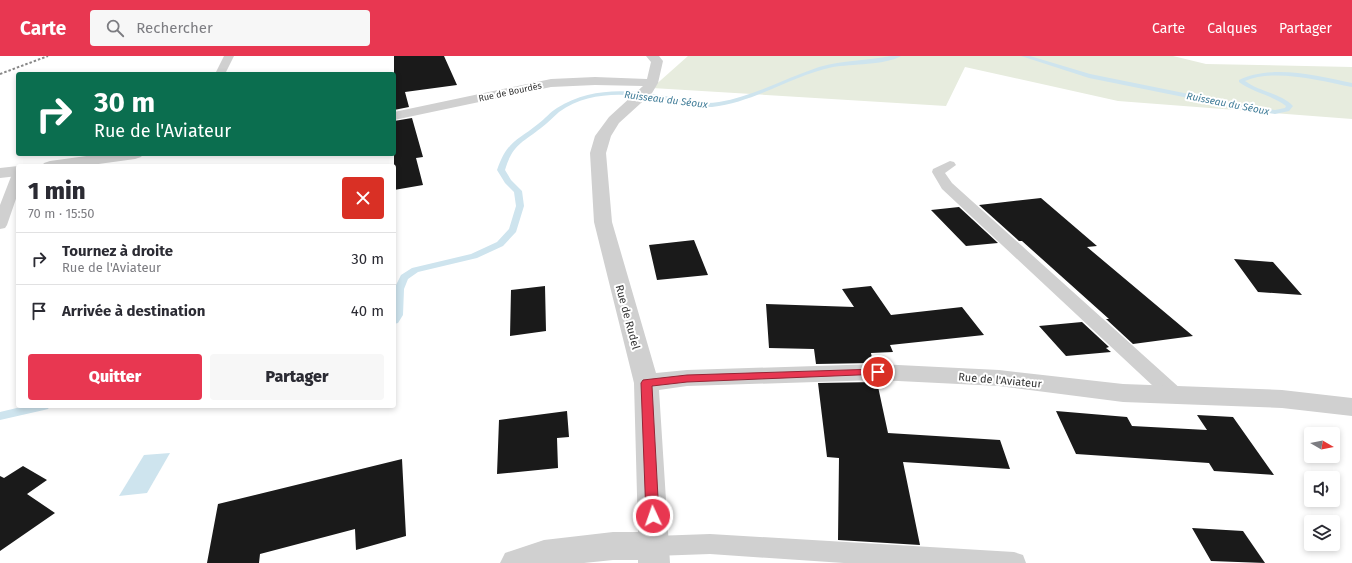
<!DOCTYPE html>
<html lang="fr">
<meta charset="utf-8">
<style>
body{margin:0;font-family:"Fira Sans",sans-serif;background:#f7f7f7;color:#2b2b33;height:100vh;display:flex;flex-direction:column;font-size:15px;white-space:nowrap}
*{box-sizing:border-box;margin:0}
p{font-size:13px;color:#7c7c81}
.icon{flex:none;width:22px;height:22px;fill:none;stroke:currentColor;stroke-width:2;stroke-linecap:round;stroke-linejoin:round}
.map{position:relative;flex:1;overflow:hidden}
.details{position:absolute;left:16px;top:108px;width:380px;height:244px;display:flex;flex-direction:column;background:#fff;border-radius:4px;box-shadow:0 2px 6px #0003}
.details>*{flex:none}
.hud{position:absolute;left:16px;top:16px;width:380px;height:84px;border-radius:4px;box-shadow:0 2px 6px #0003;background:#0b6e4f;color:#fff;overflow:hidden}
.needle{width:26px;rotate:99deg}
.controls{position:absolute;left:1304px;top:371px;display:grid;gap:8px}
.controls a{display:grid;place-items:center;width:36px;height:36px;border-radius:4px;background:#fff;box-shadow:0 2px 6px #0003;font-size:20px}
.pin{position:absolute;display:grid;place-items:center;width:34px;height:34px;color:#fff;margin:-17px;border:2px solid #fff;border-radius:50%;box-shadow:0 1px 4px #0007}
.me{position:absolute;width:44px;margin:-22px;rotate:357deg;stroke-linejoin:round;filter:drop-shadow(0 0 3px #0008)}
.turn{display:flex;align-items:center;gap:14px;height:84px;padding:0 12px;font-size:18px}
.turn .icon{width:52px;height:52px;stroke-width:2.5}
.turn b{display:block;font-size:28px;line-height:34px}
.round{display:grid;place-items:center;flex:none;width:42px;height:42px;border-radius:4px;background:#f7f7f7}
.headline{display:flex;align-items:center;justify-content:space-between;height:68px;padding:0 12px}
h1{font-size:24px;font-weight:800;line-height:30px}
.primary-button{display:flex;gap:8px;margin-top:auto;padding:8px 12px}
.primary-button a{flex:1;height:46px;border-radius:4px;background:#e83751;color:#fff;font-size:16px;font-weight:800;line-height:46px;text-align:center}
.primary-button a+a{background:#f7f7f7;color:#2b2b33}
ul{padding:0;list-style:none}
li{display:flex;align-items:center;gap:12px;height:52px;padding:0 12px;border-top:1px solid #e1e1e2}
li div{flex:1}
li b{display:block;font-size:15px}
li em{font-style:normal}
header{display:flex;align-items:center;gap:24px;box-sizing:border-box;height:56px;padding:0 20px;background:#e83751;color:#fff}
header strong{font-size:19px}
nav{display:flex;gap:22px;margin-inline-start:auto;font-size:14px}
.search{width:280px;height:36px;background:#f7f7f7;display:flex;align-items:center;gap:10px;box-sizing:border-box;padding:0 14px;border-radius:4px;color:#7c7c81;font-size:15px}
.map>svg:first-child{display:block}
.green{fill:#e7ecde}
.water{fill:#cee4ee}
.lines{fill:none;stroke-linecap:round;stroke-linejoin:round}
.stream{fill:#cee4ee;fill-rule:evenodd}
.building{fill:#1a1a1a}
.service{fill:#d0d0d0;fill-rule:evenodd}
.minor{fill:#d0d0d0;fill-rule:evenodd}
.rail{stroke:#888;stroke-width:2;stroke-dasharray:2.5 2;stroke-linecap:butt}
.route{fill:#e83751;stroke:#972435}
.labels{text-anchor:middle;stroke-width:4;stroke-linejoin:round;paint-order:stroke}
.far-street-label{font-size:9px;fill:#333;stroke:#fff}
.far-water-label{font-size:10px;font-style:italic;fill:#3e7b97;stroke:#fff}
.street-label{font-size:11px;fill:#333;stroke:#fff}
</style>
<header>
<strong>Carte</strong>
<div class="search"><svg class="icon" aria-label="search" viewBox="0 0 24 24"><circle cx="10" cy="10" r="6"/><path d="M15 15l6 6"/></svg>Rechercher</div>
<nav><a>Carte</a><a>Calques</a><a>Partager</a></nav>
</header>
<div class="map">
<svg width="1352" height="507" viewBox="0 0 1352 507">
<rect width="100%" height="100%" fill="#fff"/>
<path class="green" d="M688 0H1173L1206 8 1352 11V63L1118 45 965 11 946 50 652 32Z"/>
<path class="water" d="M170 397 147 437 119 440 144 399Z"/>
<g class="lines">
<path class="stream" d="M891 0H901C887 9 850 8 833 11 791 20 755 46 712 51 696 52 680 47 664 44 629 37 590 34 559 56 553 61 548 67 541 72 522 87 513 88 505 114L511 124 522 135 524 150 516 176 503 190 477 202 418 216 408 223 404 233 403 259 398 267 394 268V233L401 219 412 212 471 198 497 186 509 173 516 150 514 136 505 127 497 114C507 85 517 85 538 68 545 63 550 56 557 52 590 31 628 33 665 40 683 44 700 49 719 46 754 40 786 22 819 11 843 4 867 5 891 0Z
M1021 0H1030L1090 18 1253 51 1275 54 1285 52 1286 50C1272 39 1254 37 1239 26V24C1273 8 1317 20 1352 27V31C1322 25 1273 12 1245 25 1260 36 1280 37 1293 50L1289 55 1275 58 1253 55 1089 22Z
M25 350H50L48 353 44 354 0 364V356Z"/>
</g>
<path class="building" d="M394 0H444L457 29 405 36 409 51 394 54Z
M412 62 423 101 416 102 423 129 394 134V65Z
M1041 142 1097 190 1087 191 1193 280 1133 288 1106 263H1109L1022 185H1019L979 149Z
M959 151 998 187 966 190 931 154Z
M694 184 708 219 657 224 649 189Z
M1234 203 1273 206 1302 239 1258 236Z
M545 230 546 275 510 280 511 234Z
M871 230 891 259 962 251 984 279 890 289 893 296 871 297 873 307 816 308 814 293 769 292 766 248 854 251 842 233Z
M1082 266 1109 291 1106 292 1111 296 1066 300 1039 270Z
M877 326 888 377 1000 384 1010 413 903 406 920 489 838 484 839 402 827 401 818 327Z
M567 355 569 381 557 382 558 412 497 418 499 364Z
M1056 355 1127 361 1132 370 1207 374 1197 359 1233 361 1274 419 1214 415 1209 407 1076 398Z
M402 403 406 480 356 494 355 473 260 498 259 507H207L218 448Z
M23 410 47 424 27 438 55 457 0 495V420L4 422Z
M1192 472 1243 475 1265 507 1211 505Z"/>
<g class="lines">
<path class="service" d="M224 0H234L225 18H215Z
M950 105 954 106 956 109 945 117 952 127 1182 334 1185 339 1182 344 1175 346 1168 344 942 133 932 116 933 113Z
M18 114V137L7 169 5 172 0 173V149L12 118 13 115Z
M710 478 1014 496 1023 499 1026 507H844L710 498 654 500 645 497 642 490 645 483 654 480Z"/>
<path class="minor" d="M646 0H659L663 5 658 27 652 37 619 67 611 80 606 97 612 166 656 317 687 314 878 308 999 314 1123 328 1282 334 1352 342V360L1282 352 1123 346 999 330 878 324 687 330 659 334 670 507H638V504H613L584 507H500L505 497 544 484 613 476H638L634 327 594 166 590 97 595 80 609 61 643 30 595 29 551 31 394 64V56L551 23 595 21 647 23 651 6Z
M101 98H143L141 101 135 103 84 110H42L44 107 50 105Z
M18 110V120L0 122V112Z"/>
<path class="rail" d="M0 18 48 0"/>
</g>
<path class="route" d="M878 313 882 314 883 316 882 318 687 326 652 330 659 460 657 464 653 465 648 464 646 460 641 327 643 324 687 319Z"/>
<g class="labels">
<g class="far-street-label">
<text transform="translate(510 36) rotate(-12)" y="3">Rue de Bourdès</text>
</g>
<g class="far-water-label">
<text transform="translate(666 43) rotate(7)" y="4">Ruisseau du Séoux</text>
<text transform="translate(1228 47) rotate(11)" y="4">Ruisseau du Séoux</text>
</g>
<g class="street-label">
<text transform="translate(628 261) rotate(75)" y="4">Rue de Rudel</text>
<text transform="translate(1000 324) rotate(5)" y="4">Rue de l'Aviateur</text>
</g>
</g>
</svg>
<div class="controls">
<a><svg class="needle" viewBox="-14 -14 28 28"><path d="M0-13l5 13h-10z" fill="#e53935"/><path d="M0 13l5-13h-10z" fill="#7c7c81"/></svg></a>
<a><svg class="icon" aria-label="sound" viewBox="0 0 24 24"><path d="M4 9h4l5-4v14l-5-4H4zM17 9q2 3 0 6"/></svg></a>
<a><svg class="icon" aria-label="layers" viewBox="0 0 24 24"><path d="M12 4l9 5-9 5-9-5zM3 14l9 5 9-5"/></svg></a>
</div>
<div class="pin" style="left:878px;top:316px;background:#d93025"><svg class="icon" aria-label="arrive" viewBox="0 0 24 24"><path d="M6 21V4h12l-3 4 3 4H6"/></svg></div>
<svg class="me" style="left:653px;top:460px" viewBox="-20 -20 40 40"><circle r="17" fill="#e83751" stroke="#fff" stroke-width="3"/><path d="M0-11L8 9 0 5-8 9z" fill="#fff"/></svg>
<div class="hud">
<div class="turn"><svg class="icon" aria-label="right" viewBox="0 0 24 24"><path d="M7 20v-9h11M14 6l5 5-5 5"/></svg><div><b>30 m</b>Rue de l'Aviateur</div></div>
</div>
<section class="details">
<div class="headline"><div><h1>1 min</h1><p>70 m · 15:50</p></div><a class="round" style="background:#d93025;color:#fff"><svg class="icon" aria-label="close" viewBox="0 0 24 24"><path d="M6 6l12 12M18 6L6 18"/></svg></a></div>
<ul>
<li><svg class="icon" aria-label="right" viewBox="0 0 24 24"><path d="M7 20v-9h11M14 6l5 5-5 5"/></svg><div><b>Tournez à droite</b><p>Rue de l'Aviateur</p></div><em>30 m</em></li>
<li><svg class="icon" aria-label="arrive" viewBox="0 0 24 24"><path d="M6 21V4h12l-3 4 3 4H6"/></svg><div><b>Arrivée à destination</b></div><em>40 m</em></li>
</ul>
<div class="primary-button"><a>Quitter</a><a>Partager</a></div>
</section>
</div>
